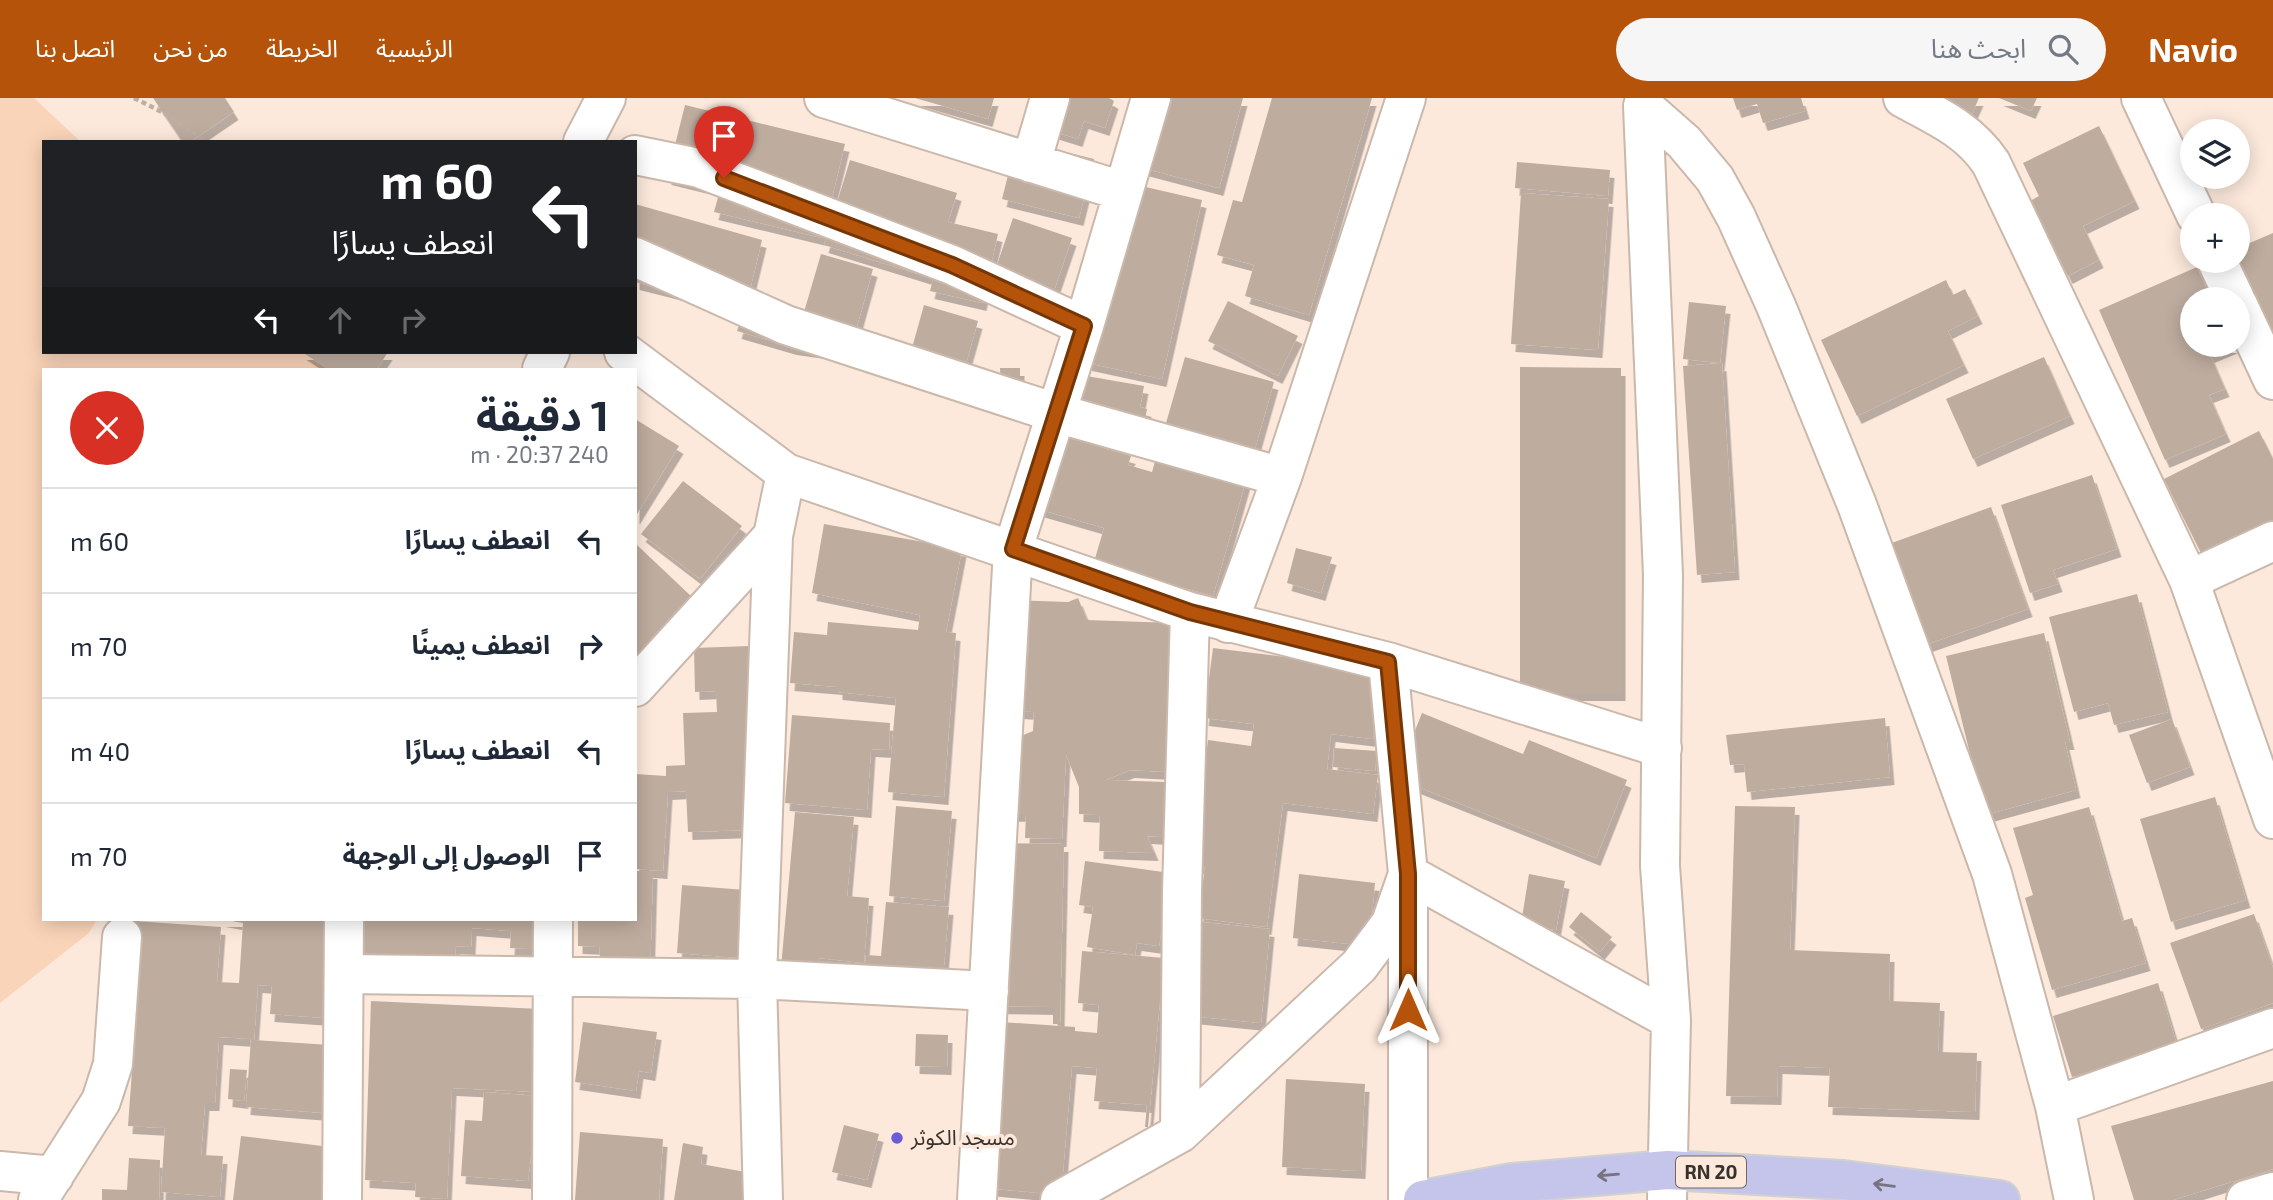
<!DOCTYPE html>
<html lang="ar">
<meta charset="utf-8">
<style>
body{margin:0;font-family:"Exo 2","Noto Sans Arabic",sans-serif;background:#f6f6f7;color:#1f2937;direction:rtl;height:100vh;display:flex;flex-direction:column;font-size:26px;white-space:nowrap}
*{box-sizing:border-box;margin:0}
p{font-size:23px;color:#747a83}
.icon{flex:none;width:38px;height:38px;fill:none;stroke:currentColor;stroke-width:2;stroke-linecap:round;stroke-linejoin:round}
.map{position:relative;flex:1;overflow:hidden;direction:ltr}
.sheet{position:absolute;left:42px;top:270px;width:595px;height:553px;display:flex;flex-direction:column;background:#fff;border-radius:0px;box-shadow:0 4px 18px #0003;direction:rtl}
.sheet>*{flex:none}
.banner{position:absolute;left:42px;top:42px;width:595px;height:214px;border-radius:0px;box-shadow:0 4px 18px #0003;direction:rtl;background:#202124;color:#fff;overflow:hidden}
.buttons{position:absolute;left:2180px;top:21px;display:grid;gap:14px}
.buttons a{display:grid;place-items:center;width:70px;height:70px;border-radius:50%;background:#fff;box-shadow:0 4px 18px #0003;font-size:35px}
.pin{position:absolute;display:grid;place-items:center;width:60px;height:60px;color:#fff;margin:-72px -30px;border-radius:50% 50% 50% 0;rotate:-45deg;box-shadow:0 0 7px #0007}
.pin .icon{rotate:45deg}
.me{position:absolute;width:77px;margin:-38px;rotate:0deg;stroke-linejoin:round;filter:drop-shadow(0 0 5px #0008)}
.turn{display:flex;align-items:center;gap:24px;height:147px;padding:0 28px;font-size:32px}
.turn .icon{width:91px;height:91px;stroke-width:2.5}
.turn b{display:block;font-size:49px;line-height:60px}
.lanes{display:flex;align-items:center;height:66px;padding:0 28px;background:#0003;justify-content:center;gap:35px;direction:ltr}
.lanes .off{opacity:.35}
.round{display:grid;place-items:center;flex:none;width:74px;height:74px;border-radius:37px;background:#f6f6f7}
.head{display:flex;align-items:center;justify-content:space-between;height:119px;padding:0 28px}
h1{font-size:42px;font-weight:700;line-height:52px}
ul{padding:0;list-style:none}
li{display:flex;align-items:center;gap:21px;height:105px;padding:0 28px;border-top:2px solid #e0e1e3}
li div{flex:1}
li b{display:block;font-size:26px}
li em{font-style:normal}
header{display:flex;align-items:center;gap:42px;box-sizing:border-box;height:98px;padding:0 35px;background:#b45309;color:#fff}
header strong{font-size:33px}
nav{display:flex;gap:38px;margin-inline-start:auto;font-size:24px}
.search{width:490px;height:63px;background:#f6f6f7;display:flex;align-items:center;gap:18px;box-sizing:border-box;padding:0 24px;border-radius:38px;color:#747a83;font-size:26px}
.map>svg:first-child{display:block}
.green{fill:#fad4b8}
.building{fill:#beac9f;filter:url(#shadow)}
.lines{fill:none;stroke-linecap:round;stroke-linejoin:round}
.street-casing{stroke:#cab8ab;stroke-width:42}
.primary-casing{stroke:#d3d1d0;stroke-width:42}
.path{stroke:#beafa5;stroke-width:4.5;stroke-dasharray:5 3.5;stroke-linecap:butt}
.street{stroke:#fff;stroke-width:38}
.primary{stroke:#c5c5ec;stroke-width:38}
.oneway{stroke:#777382}
.route-casing{stroke:#753606;stroke-width:18}
.route{stroke:#b45309;stroke-width:12}
.poi-dot{fill:#6b5cd6;stroke:#fce9dc;stroke-width:2.5}
.labels{text-anchor:middle;stroke-width:7;stroke-linejoin:round;paint-order:stroke}
.shield{fill:#fce9dc;stroke:#726860;stroke-width:2}
.shield-label{font-size:19px;font-weight:bold;fill:#37302b}
.poi-label{font-size:21px;fill:#37302b;stroke:#fce9dc;text-anchor:start}
</style>
<header>
<strong>Navio</strong>
<div class="search"><svg class="icon" aria-label="search" viewBox="0 0 24 24"><circle cx="10" cy="10" r="6"/><path d="M15 15l6 6"/></svg>ابحث هنا</div>
<nav><a>الرئيسية</a><a>الخريطة</a><a>من نحن</a><a>اتصل بنا</a></nav>
</header>
<div class="map">
<svg width="2273" height="1102" viewBox="0 0 2273 1102">
<defs>
<filter id="shadow"><feDropShadow dx="4.5" dy="8" stdDeviation="0" flood-color="#0004"/></filter>
</defs>
<rect width="100%" height="100%" fill="#fce9dc"/>
<path class="green" d="M0 0H34L81 44H44V254H310L329 271H44V821H97L89 835 0 905Z"/>
<path class="building" d="M153 0H225L234 14 190 44H183Z
M915 0H994L988 21Z
M1031 0H1109L1114 3 1105 30 1084 23 1078 41 1024 24Z
M1161 0H1243L1219 90 1143 70Z
M1272 0H1372L1309 217 1245 198 1254 167 1217 157 1233 102 1242 104Z
M1733 0H1801L1805 13 1763 25 1757 6 1737 12Z
M1925 0H1979L1970 20Z
M1999 0H2037L2031 13Z
M685 7 845 46 822 140 714 114 720 92 667 79Z
M2099 28 2135 103 2083 128 2099 162 2068 178 2030 103 2039 98 2023 65Z
M1017 42 1094 61 1079 120 1002 101Z
M850 62 957 95 948 124 998 136 982 205 930 193 942 145 931 180 824 147Z
M1517 64 1610 72 1608 98 1515 90Z
M1124 84 1202 102 1162 281 1083 264Z
M1521 95 1609 101 1598 252 1511 246Z
M635 106 762 142 745 212 635 184Z
M1013 120 1072 140 1046 216 987 196Z
M2273 135V239L2237 163 2238 150Z
M821 156 873 171 849 257 792 249 737 233 743 215 799 231Z
M2197 169 2211 201H2193V247H2234L2210 257 2225 291 2209 297 2226 336 2165 362 2099 212Z
M1946 182 1953 197 1965 191 1978 218 1948 233 1964 267 1857 318 1821 242Z
M1228 203 1298 238 1278 278 1208 243Z
M1689 204 1726 208 1720 265 1683 261Z
M924 207 978 223 959 290 905 275Z
M302 254H388L377 271H328Z
M1185 259 1274 284 1213 498 1094 464 1104 430 1035 410 1056 336 1131 358 1128 367 1152 374Z
M2044 259 2070 318 1973 361 1946 301Z
M1722 265 1735 474 1697 477 1683 268Z
M1520 269 1621 270V595H1520Z
M1000 270H1020V287L1001 288Z
M1075 276 1144 288 1140 309 1147 311 1142 338 1067 324Z
M635 321 679 348 635 419Z
M2259 333 2273 361V426L2204 461 2164 381Z
M2092 377 2117 451 2053 472 2058 486 2030 495 2001 407Z
M683 383 742 428 700 481 641 436Z
M1991 409 2028 511 1925 547 1889 446Z
M824 426 962 451 946 534 956 535 944 699 888 694 896 600 838 594V589L790 585 794 534 827 537 828 524 918 532 920 517 812 495Z
M637 447 693 500 635 560V449Z
M1296 450 1332 459 1321 495 1287 485Z
M2137 496 2168 614 2114 627 2108 605 2074 614 2049 519Z
M1078 500 1087 522 1173 525 1167 674 1130 672 1106 682 1166 684 1164 739 1147 738 1154 755 1099 753 1100 717 1079 716V689L1066 657 1062 741 1025 740 1026 716 991 715 994 649 1033 633 1034 614 1001 612 1003 560H1028L1029 529 1007 528 1008 502 1068 504Z
M2044 535 2070 644H2065L2076 692 1985 717 1946 558Z
M749 548 755 695 749 732 688 734 686 693 668 694 663 773 635 771V676L666 678V668L685 667 683 615 717 614 716 593 695 594 694 550Z
M1213 550 1382 571 1373 641 1331 636 1327 671 1378 677 1373 716 1283 705 1267 829 1198 820 1205 769 1192 767 1208 642 1251 648 1254 626 1204 620Z
M1422 615 1523 656 1529 642 1627 682 1596 760 1396 680Z
M792 617 890 625 889 652 871 651 867 712 785 705Z
M1885 620 1890 679 1747 694 1744 666 1730 667 1726 637Z
M2172 621 2190 669 2147 685 2129 637Z
M1334 650 1377 653 1375 673 1333 669Z
M2215 699 2246 802 2171 824 2140 721Z
M896 708 952 713 944 803 889 798Z
M1735 708 1795 709 1790 852 1890 856 1889 903 1940 905 1938 954 1977 955 1975 1014 1828 1009 1830 970 1778 968 1777 999 1726 998Z
M2089 709 2122 823 2132 820 2146 865 2052 892 2025 800 2033 797 2013 730Z
M795 714 854 719 847 798 869 800 864 865 819 860 817 873 781 870Z
M996 745 1064 746 1060 926H1053V909L995 908Z
M1085 763 1170 775 1159 848 1137 845 1135 857 1087 849 1093 809 1079 807Z
M635 773H653L650 877 599 876 600 849 578 848V821H635Z
M1299 776 1375 785 1369 848 1293 840Z
M1529 776 1565 783 1556 832 1521 826Z
M682 787 745 792 740 860 677 855Z
M886 804 949 809 942 891 863 885 866 857 881 858Z
M1581 814 1612 839 1600 854 1569 829Z
M2254 816 2273 870V905L2201 931 2170 845Z
M221 821H325L324 831H329L326 920 270 916 272 888 258 887 254 942 330 947 325 1015 246 1009 251 941 219 939 215 1005H205L201 1057 223 1058 220 1099 161 1094 165 1030 128 1028 139 878 131 877 135 823 221 829 217 884 239 885 243 825Z
M365 821H534L532 851 510 850 511 833 472 830 471 849 456 848 454 872 361 879Z
M1201 824 1270 831 1261 925 1191 918Z
M1082 853 1164 860 1148 1029H1145L1147 1007 1094 1003 1097 970 1072 968 1061 1097 986 1090 1001 924 1075 929V933L1097 935 1099 907 1078 905Z
M2158 885 2177 947 2072 979 2053 918Z
M371 903 542 911 538 994 452 990 447 1101 415 1099 416 1085 365 1082Z
M583 924 657 934 651 975 639 973 636 993 575 984Z
M916 936 948 937 947 969 915 968Z
M230 971 247 972 244 1003 228 1001Z
M1286 981 1365 986 1361 1073 1282 1069Z
M2273 983V1071L2173 1102H2134L2111 1028Z
M484 994 538 998 528 1083 461 1078 465 1022 482 1023Z
M844 1027 879 1036 867 1082 832 1074Z
M580 1034 663 1041 659 1102H575Z
M241 1038 338 1050 331 1102H233Z
M683 1045 703 1049 701 1066 751 1075 747 1102H674Z
M129 1060 160 1062 159 1102H102V1091L127 1092Z"/>
<g class="lines">
<g class="street-casing">
<path id="street" d="M824 0 1122 93
M1903 0C1937 18 1969 32 1991 65L2189 482 2273 721
M2141 0 2196 117
M583 44 606 0
M635 57 699 70 952 167 1084 228
M1031 65 1050 0
M635 159 786 227 1056 315 1282 379
M2217 163 2235 201
M2238 207 2273 282
M624 254 786 375 1190 514 1388 564 1662 650
M542 271 550 254
M2189 482 2273 443
M1228 525 1282 379 1406 0
M1388 564 1408 776V1102
M635 589 773 438 786 375
M344 876 757 881 989 893
M2055 1008 2273 930
M1180 1035 1182 794 1190 514
M0 1073 54 1078
M38 1102 101 1003 113 966 122 839
M342 1102 344 821
M552 1102 553 821
M763 1102 757 881 773 438
M977 1102 1013 451 1084 228 1151 0
M1060 1102 1180 1035 1359 868 1391 825 1408 776 1671 922
M1667 1102 1671 922 1660 768 1663 477 1643 8 1684 44 1715 81 1736 119 1776 208 1857 407 1992 776 2055 1008 2074 1102
M2246 1102 2273 1094"/>
</g>
<g class="primary-casing">
<path id="primary" d="M1423 1102 1512 1085 1668 1072 1843 1082 2000 1102"/>
</g>
<path class="path" d="M134 0 166 16 206 44"/>
<use href="#street" class="street"/>
<use href="#primary" class="primary"/>
</g>
<defs><path id="oneway-shaft" d="M-6 0H5M1.5-3L5.5 0L1.5 3" fill="none" stroke-width="1.6" stroke-linecap="round" stroke-linejoin="round" transform="scale(1.75)"/></defs>
<g class="oneway">
<use href="#oneway-shaft" transform="translate(1608 1077) rotate(175)"/>
<use href="#oneway-shaft" transform="translate(1884 1087) rotate(-173)"/>
</g>
<g class="lines">
<g class="route-casing">
<path id="route" d="M724 80 952 167 1084 228 1013 451 1190 514 1388 564 1408 776V912"/>
</g>
<use href="#route" class="route"/>
</g>
<circle class="poi-dot" cx="897" cy="1040" r="7"/>
<g class="labels">
<rect class="shield" x="1676" y="1058.5" width="70" height="31" rx="5"/>
<g class="shield-label">
<text x="1711" y="1081">RN 20</text>
</g>
<g class="poi-label">
<text x="911" y="1047">مسجد الكوثر</text>
</g>
</g>
</svg>
<div class="buttons">
<a><svg class="icon" aria-label="layers" viewBox="0 0 24 24"><path d="M12 4l9 5-9 5-9-5zM3 14l9 5 9-5"/></svg></a>
<a>+</a>
<a>−</a>
</div>
<div class="pin" style="left:724px;top:80px;background:#d93025"><svg class="icon" aria-label="arrive" viewBox="0 0 24 24"><path d="M6 21V4h12l-3 4 3 4H6"/></svg></div>
<svg class="me" style="left:1408px;top:912px" viewBox="-20 -20 40 40"><path d="M0-17L14 15 0 8-14 15z" fill="#b45309" stroke="#fff" stroke-width="4"/></svg>
<div class="banner">
<div class="turn"><svg class="icon" aria-label="left" viewBox="0 0 24 24"><path d="M17 20v-9H6M10 6l-5 5 5 5"/></svg><div><b>60 m</b>انعطف يسارًا</div></div>
<div class="lanes"><svg class="icon" aria-label="left" viewBox="0 0 24 24"><path d="M17 20v-9H6M10 6l-5 5 5 5"/></svg><svg class="icon off" aria-label="ahead" viewBox="0 0 24 24"><path d="M12 20V5M6 11l6-6 6 6"/></svg><svg class="icon off" aria-label="right" viewBox="0 0 24 24"><path d="M7 20v-9h11M14 6l5 5-5 5"/></svg></div>
</div>
<section class="sheet">
<div class="head"><div><h1>1 دقيقة</h1><p>240 m · 20:37</p></div><a class="round" style="background:#d93025;color:#fff"><svg class="icon" aria-label="close" viewBox="0 0 24 24"><path d="M6 6l12 12M18 6L6 18"/></svg></a></div>
<ul>
<li><svg class="icon" aria-label="left" viewBox="0 0 24 24"><path d="M17 20v-9H6M10 6l-5 5 5 5"/></svg><div><b>انعطف يسارًا</b></div><em>60 m</em></li>
<li><svg class="icon" aria-label="right" viewBox="0 0 24 24"><path d="M7 20v-9h11M14 6l5 5-5 5"/></svg><div><b>انعطف يمينًا</b></div><em>70 m</em></li>
<li><svg class="icon" aria-label="left" viewBox="0 0 24 24"><path d="M17 20v-9H6M10 6l-5 5 5 5"/></svg><div><b>انعطف يسارًا</b></div><em>40 m</em></li>
<li><svg class="icon" aria-label="arrive" viewBox="0 0 24 24"><path d="M6 21V4h12l-3 4 3 4H6"/></svg><div><b>الوصول إلى الوجهة</b></div><em>70 m</em></li>
</ul>
</section>
</div>
